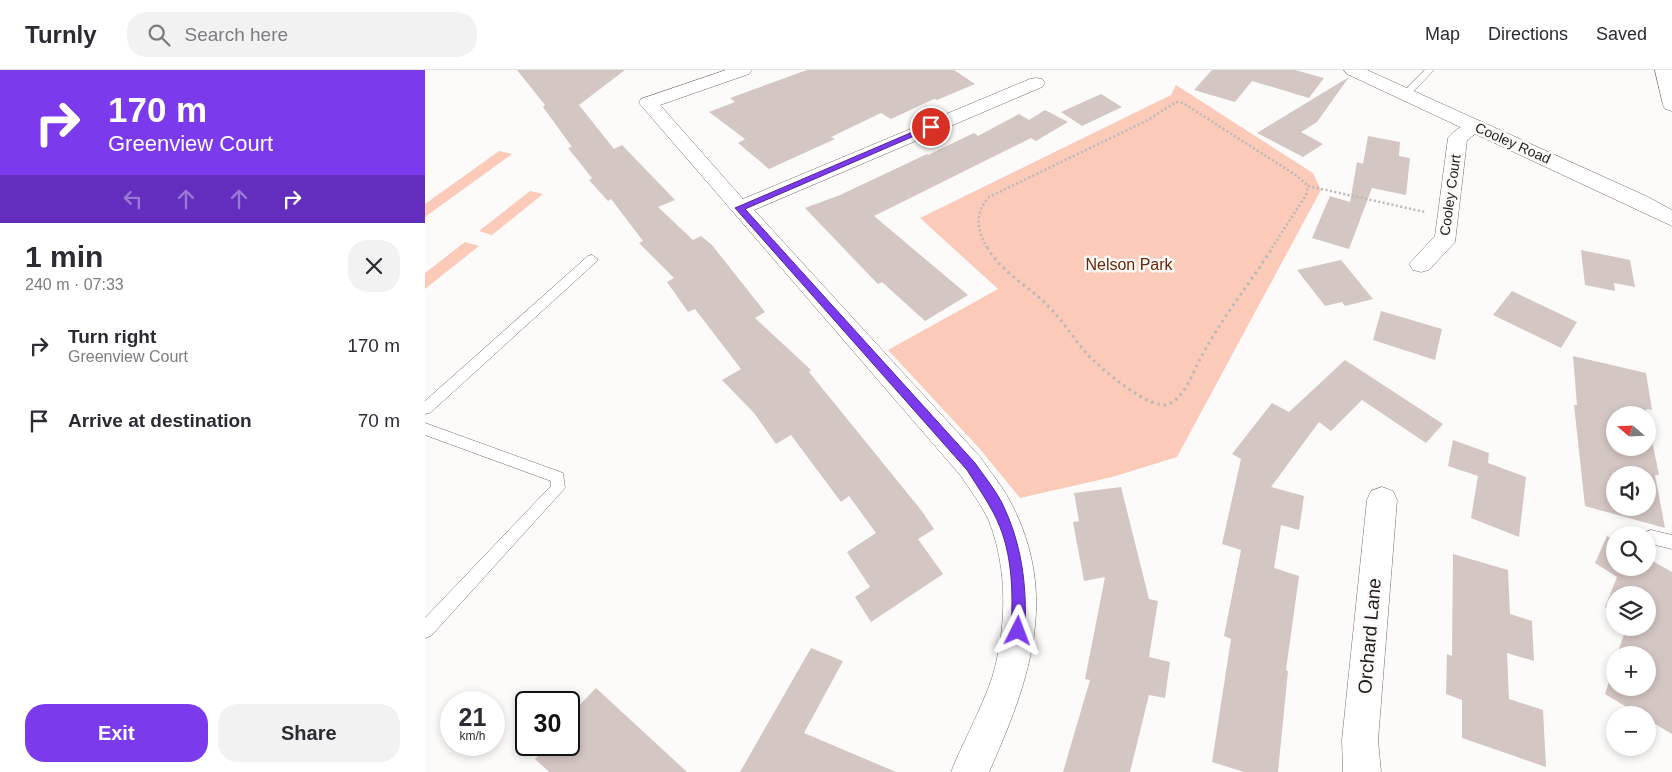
<!DOCTYPE html>
<meta charset="utf-8">
<style>
body{margin:0;font-family:Arial,sans-serif;background:#f2f2f3;color:#2b2b33;height:100vh;display:flex;flex-direction:column;font-size:19px;white-space:nowrap}
*{box-sizing:border-box;margin:0}
p{font-size:16px;color:#7c7c81}
.icon{flex:none;width:28px;height:28px;fill:none;stroke:currentColor;stroke-width:2;stroke-linecap:round;stroke-linejoin:round}
.map{position:relative;flex:1;overflow:hidden}
.panel{display:flex;flex-direction:column;background:#fff;width:425px}
.panel>*{flex:none}
.banner{background:#7c3aed;color:#fff;overflow:hidden}
.needle{width:32px;rotate:289deg}
.tools{position:absolute;left:1181px;top:336px;display:grid;gap:10px}
.tools a{display:grid;place-items:center;width:50px;height:50px;border-radius:50%;background:#fff;box-shadow:0 2px 8px #0003;font-size:25px}
.speed{position:absolute;left:15px;top:621px;display:flex;gap:10px;font-size:25px;font-weight:700;text-align:center}
.speed>*{display:grid;place-content:center;width:65px;height:65px;border-radius:50%;background:#fff;box-shadow:0 2px 8px #0003;line-height:1}
.speed small{font-size:12px;font-weight:400}
.speed .limit{border:2px solid #111;border-radius:8px;background:#fff;color:#111}
.pin{position:absolute;display:grid;place-items:center;width:42px;height:42px;color:#fff;margin:-21px;border:2px solid #fff;border-radius:50%;box-shadow:0 1px 5px #0007}
.me{position:absolute;width:55px;margin:-28px;rotate:3deg;stroke-linejoin:round;filter:drop-shadow(0 0 4px #0008)}
.turn{display:flex;align-items:center;gap:18px;height:105px;padding:0 25px;font-size:22px}
.turn .icon{width:65px;height:65px;stroke-width:2.5}
.turn b{display:block;font-size:35px;line-height:42px}
.lanes{display:flex;align-items:center;height:48px;padding:0 25px;background:#0003;justify-content:center;gap:25px;direction:ltr}
.lanes .off{opacity:.35}
.round{display:grid;place-items:center;flex:none;width:52px;height:52px;border-radius:20px;background:#f2f2f3}
.summary{display:flex;align-items:center;justify-content:space-between;height:85px;padding:0 25px}
h1{font-size:30px;font-weight:700;line-height:38px}
.cta{display:flex;gap:10px;margin-top:auto;padding:10px 25px}
.cta a{flex:1;height:58px;border-radius:20px;background:#7c3aed;color:#fff;font-size:20px;font-weight:700;line-height:58px;text-align:center}
.cta a+a{background:#f2f2f3;color:#2b2b33}
ul{padding:0;list-style:none}
li{display:flex;align-items:center;gap:15px;height:75px;padding:0 25px}
li div{flex:1}
li b{display:block;font-size:19px}
li em{font-style:normal}
header{display:flex;align-items:center;gap:30px;box-sizing:border-box;height:70px;padding:0 25px;background:#fff;border-bottom:1px solid #e1e1e2}
header strong{font-size:24px}
nav{display:flex;gap:28px;margin-inline-start:auto;font-size:18px}
.search{width:350px;height:45px;background:#f2f2f3;display:flex;align-items:center;gap:12px;box-sizing:border-box;padding:0 18px;border-radius:20px;color:#7c7c81;font-size:19px}
main{display:flex;flex:1;min-height:0}
.map>svg:first-child{display:block}
.green{fill:#fccab9}
.building{fill:#d4c6c2;fill-rule:evenodd}
.lines{fill:none;stroke-linecap:round;stroke-linejoin:round}
.lane-casing{stroke:#796d69;stroke-width:1}
.street-casing{stroke:#796d69;stroke-width:1}
.secondary-casing{stroke:#796d69;stroke-width:1}
.path-far1{stroke:#bbb8b7;stroke-width:2.5;stroke-dasharray:2 2.5;stroke-linecap:butt}
.path{stroke:#bbb8b7;stroke-width:3;stroke-dasharray:2.5 4;stroke-linecap:butt}
.lane{fill:#fff;fill-rule:evenodd}
.street{fill:#fff;fill-rule:evenodd}
.secondary{fill:#fff;fill-rule:evenodd}
.route{fill:#7c3aed;stroke:#51269a}
.labels{text-anchor:middle;stroke-width:5;stroke-linejoin:round;paint-order:stroke}
.far-street-label{font-size:14px;fill:#221d1b;stroke:#fdfbfa}
.park-label{font-size:16px;fill:#6c2407;stroke:#fdfbfa}
.near-street-label{font-size:19px;fill:#221d1b;stroke:#fdfbfa}
</style>
<header>
<strong>Turnly</strong>
<div class="search"><svg class="icon" aria-label="search" viewBox="0 0 24 24"><circle cx="10" cy="10" r="6"/><path d="M15 15l6 6"/></svg>Search here</div>
<nav><a>Map</a><a>Directions</a><a>Saved</a></nav>
</header>
<main>
<section class="panel">
<div class="banner">
<div class="turn"><svg class="icon" aria-label="right" viewBox="0 0 24 24"><path d="M7 20v-9h11M14 6l5 5-5 5"/></svg><div><b>170 m</b>Greenview Court</div></div>
<div class="lanes"><svg class="icon off" aria-label="left" viewBox="0 0 24 24"><path d="M17 20v-9H6M10 6l-5 5 5 5"/></svg><svg class="icon off" aria-label="ahead" viewBox="0 0 24 24"><path d="M12 20V5M6 11l6-6 6 6"/></svg><svg class="icon off" aria-label="ahead" viewBox="0 0 24 24"><path d="M12 20V5M6 11l6-6 6 6"/></svg><svg class="icon" aria-label="right" viewBox="0 0 24 24"><path d="M7 20v-9h11M14 6l5 5-5 5"/></svg></div>
</div>
<div class="summary"><div><h1>1 min</h1><p>240 m · 07:33</p></div><a class="round"><svg class="icon" aria-label="close" viewBox="0 0 24 24"><path d="M6 6l12 12M18 6L6 18"/></svg></a></div>
<ul>
<li><svg class="icon" aria-label="right" viewBox="0 0 24 24"><path d="M7 20v-9h11M14 6l5 5-5 5"/></svg><div><b>Turn right</b><p>Greenview Court</p></div><em>170 m</em></li>
<li><svg class="icon" aria-label="arrive" viewBox="0 0 24 24"><path d="M6 21V4h12l-3 4 3 4H6"/></svg><div><b>Arrive at destination</b></div><em>70 m</em></li>
</ul>
<div class="cta"><a>Exit</a><a>Share</a></div>
</section>
<div class="map">
<svg width="1247" height="702" viewBox="0 0 1247 702">
<rect width="100%" height="100%" fill="#fdfbfa"/>
<path class="green" d="M751 15 888 103 896 120 752 387 687 407 595 428 554 378 463 280 573 219 495 148 746 25Z
M74 81 87 84 0 147V134Z
M105 121 118 124 67 165 54 161Z
M40 172 54 176 0 219V203Z"/>
<path class="building" d="M92 0H200L154 35 189 79 197 75 250 130 233 137 268 170 276 166 287 175 340 242 330 248 386 300 384 302 496 440 509 459 493 469 518 504 446 552 430 527 445 517 422 482 451 463 424 426 416 432 366 365 351 374 329 343 297 310 316 299 270 239 263 242 242 212 249 208 214 173 218 171 186 129 183 131 164 110 167 108 143 78 147 77 118 37 120 35Z
M382 0H529L550 14 512 30 509 29 466 49 456 43 406 67 410 69 344 99 313 73 320 69 284 42 310 32 305 28Z
M787 0H870L899 8 884 28 827 11 810 32 769 20Z
M924 7 892 52 876 62 898 74 878 87 832 63Z
M676 24 697 37 657 56 636 42Z
M620 40 643 52 611 71 606 68 449 146 543 225 500 251 457 212 453 214 447 208 380 138 415 125 502 84 503 85 549 63 553 66 594 44 604 50Z
M943 66 975 72 974 86 985 88 981 125 947 118 924 179 887 168 905 126 925 132 932 92 938 94Z
M1156 180 1205 190 1210 217 1189 213 1190 221 1160 215Z
M916 190 948 229 920 236 917 232 900 236 872 200Z
M1087 221 1152 252 1136 278 1068 245Z
M956 241 1017 259 1010 290 948 270Z
M1148 286 1221 303 1227 340 1221 339 1222 345H1190V378H1222V346L1234 405H1230L1240 458 1160 436 1149 335H1152ZM1190 405H1222V438H1190Z
M920 290 1018 354 1001 373 937 330 906 361 894 352 846 417 879 426 874 460 856 455 849 498 874 506 861 600 863 601 853 702H819L787 692 806 569 799 566 816 480 797 474 816 389 807 384 847 333 864 342Z
M1028 370 1064 383 1063 393 1101 407 1094 467 1046 448 1053 406 1023 396Z
M696 417 724 529 733 531 724 587 745 592 740 628 724 625 705 702H638L665 610 660 609 680 507 659 511 648 452 654 451 649 423Z
M1182 466 1190 470V498H1222V488L1247 502V664L1222 649V645H1215L1180 624 1190 593V618H1222V585H1192L1201 558H1222V525H1190V543L1180 537 1192 507 1170 493Z
M1028 484 1083 500 1085 544 1107 551 1109 591 1082 583 1084 629 1118 640 1121 697 1037 668V630L1021 624 1022 584 1027 586Z
M386 578 418 591 379 663 471 702H315Z
M171 618 262 702H124L110 689 124 675H144V646Z"/>
<g class="lines">
<g class="lane-casing">
<path id="lane" d="M1000 0H1009L983 27H977V23Z
M167 185 173 189 171 192 5 343 0 344V331L163 186Z
M0 353 138 403 140 418 6 566 0 568V548L126 416V411L0 365Z
M1226 460 1247 465V479L1222 473V465H1219L1221 462Z"/>
</g>
<g class="street-casing">
<path id="street" d="M301 0H327L324 4 235 35 318 129 605 9 611 8 617 9 620 13 617 17 329 140 556 388C566 403 578 417 586 433 635 527 604 612 564 702H526C539 670 556 640 567 608 582 558 583 499 564 451 557 435 545 420 536 406L214 33 216 29Z
M1230 0H1247V41L1240 39 1238 35Z
M1051 50 1058 52 1061 56 1042 70 1030 172 1004 200 996 202 988 200 984 194 1010 166 1023 68C1029 60 1041 53 1051 50Z
M957 417 968 421 972 430 953 670 956 702H918L917 670 942 430 946 421Z"/>
</g>
<g class="secondary-casing">
<path id="secondary" d="M919 0H942L1221 126 1247 140V156L922 4Z"/>
</g>
<path class="path-far1" d="M883 116 1000 142
M562 178C552 160 549 143 564 127L723 50 751 32 758 33 872 106 883 116
M847 178 881 125 883 116"/>
<path class="path" d="M562 177C576 202 602 215 621 234 637 249 648 268 662 284 674 297 726 342 744 334 758 328 766 308 772 295 793 253 823 216 848 177"/>
<use href="#lane" class="lane"/>
<use href="#street" class="street"/>
<use href="#secondary" class="secondary"/>
</g>
<path class="route" d="M504 55 510 57 320 139 550 393C559 406 569 418 576 431 597 473 602 515 600 561L598 566 593 568 588 566 586 561C588 527 588 490 575 457 567 437 554 419 542 400L310 138Z"/>
<g class="labels">
<g class="far-street-label">
<text transform="translate(1088 73) rotate(24)" y="5">Cooley Road</text>
<text transform="translate(1025 125) rotate(-82)" y="5">Cooley Court</text>
</g>
<g class="park-label">
<text x="704" y="200">Nelson Park</text>
</g>
<g class="near-street-label">
<text transform="translate(944 566) rotate(-85)" y="7">Orchard Lane</text>
</g>
</g>
</svg>
<div class="tools">
<a><svg class="needle" viewBox="-14 -14 28 28"><path d="M0-13l5 13h-10z" fill="#e53935"/><path d="M0 13l5-13h-10z" fill="#7c7c81"/></svg></a>
<a><svg class="icon" aria-label="sound" viewBox="0 0 24 24"><path d="M4 9h4l5-4v14l-5-4H4zM17 9q2 3 0 6"/></svg></a>
<a><svg class="icon" aria-label="search" viewBox="0 0 24 24"><circle cx="10" cy="10" r="6"/><path d="M15 15l6 6"/></svg></a>
<a><svg class="icon" aria-label="layers" viewBox="0 0 24 24"><path d="M12 4l9 5-9 5-9-5zM3 14l9 5 9-5"/></svg></a>
<a>+</a>
<a>−</a>
</div>
<div class="speed"><div>21<small>km/h</small></div><div class="limit">30</div></div>
<div class="pin" style="left:506px;top:57px;background:#d93025"><svg class="icon" aria-label="arrive" viewBox="0 0 24 24"><path d="M6 21V4h12l-3 4 3 4H6"/></svg></div>
<svg class="me" style="left:593px;top:561px" viewBox="-20 -20 40 40"><path d="M0-17L14 15 0 8-14 15z" fill="#7c3aed" stroke="#fff" stroke-width="4"/></svg>
</div>
</main>
